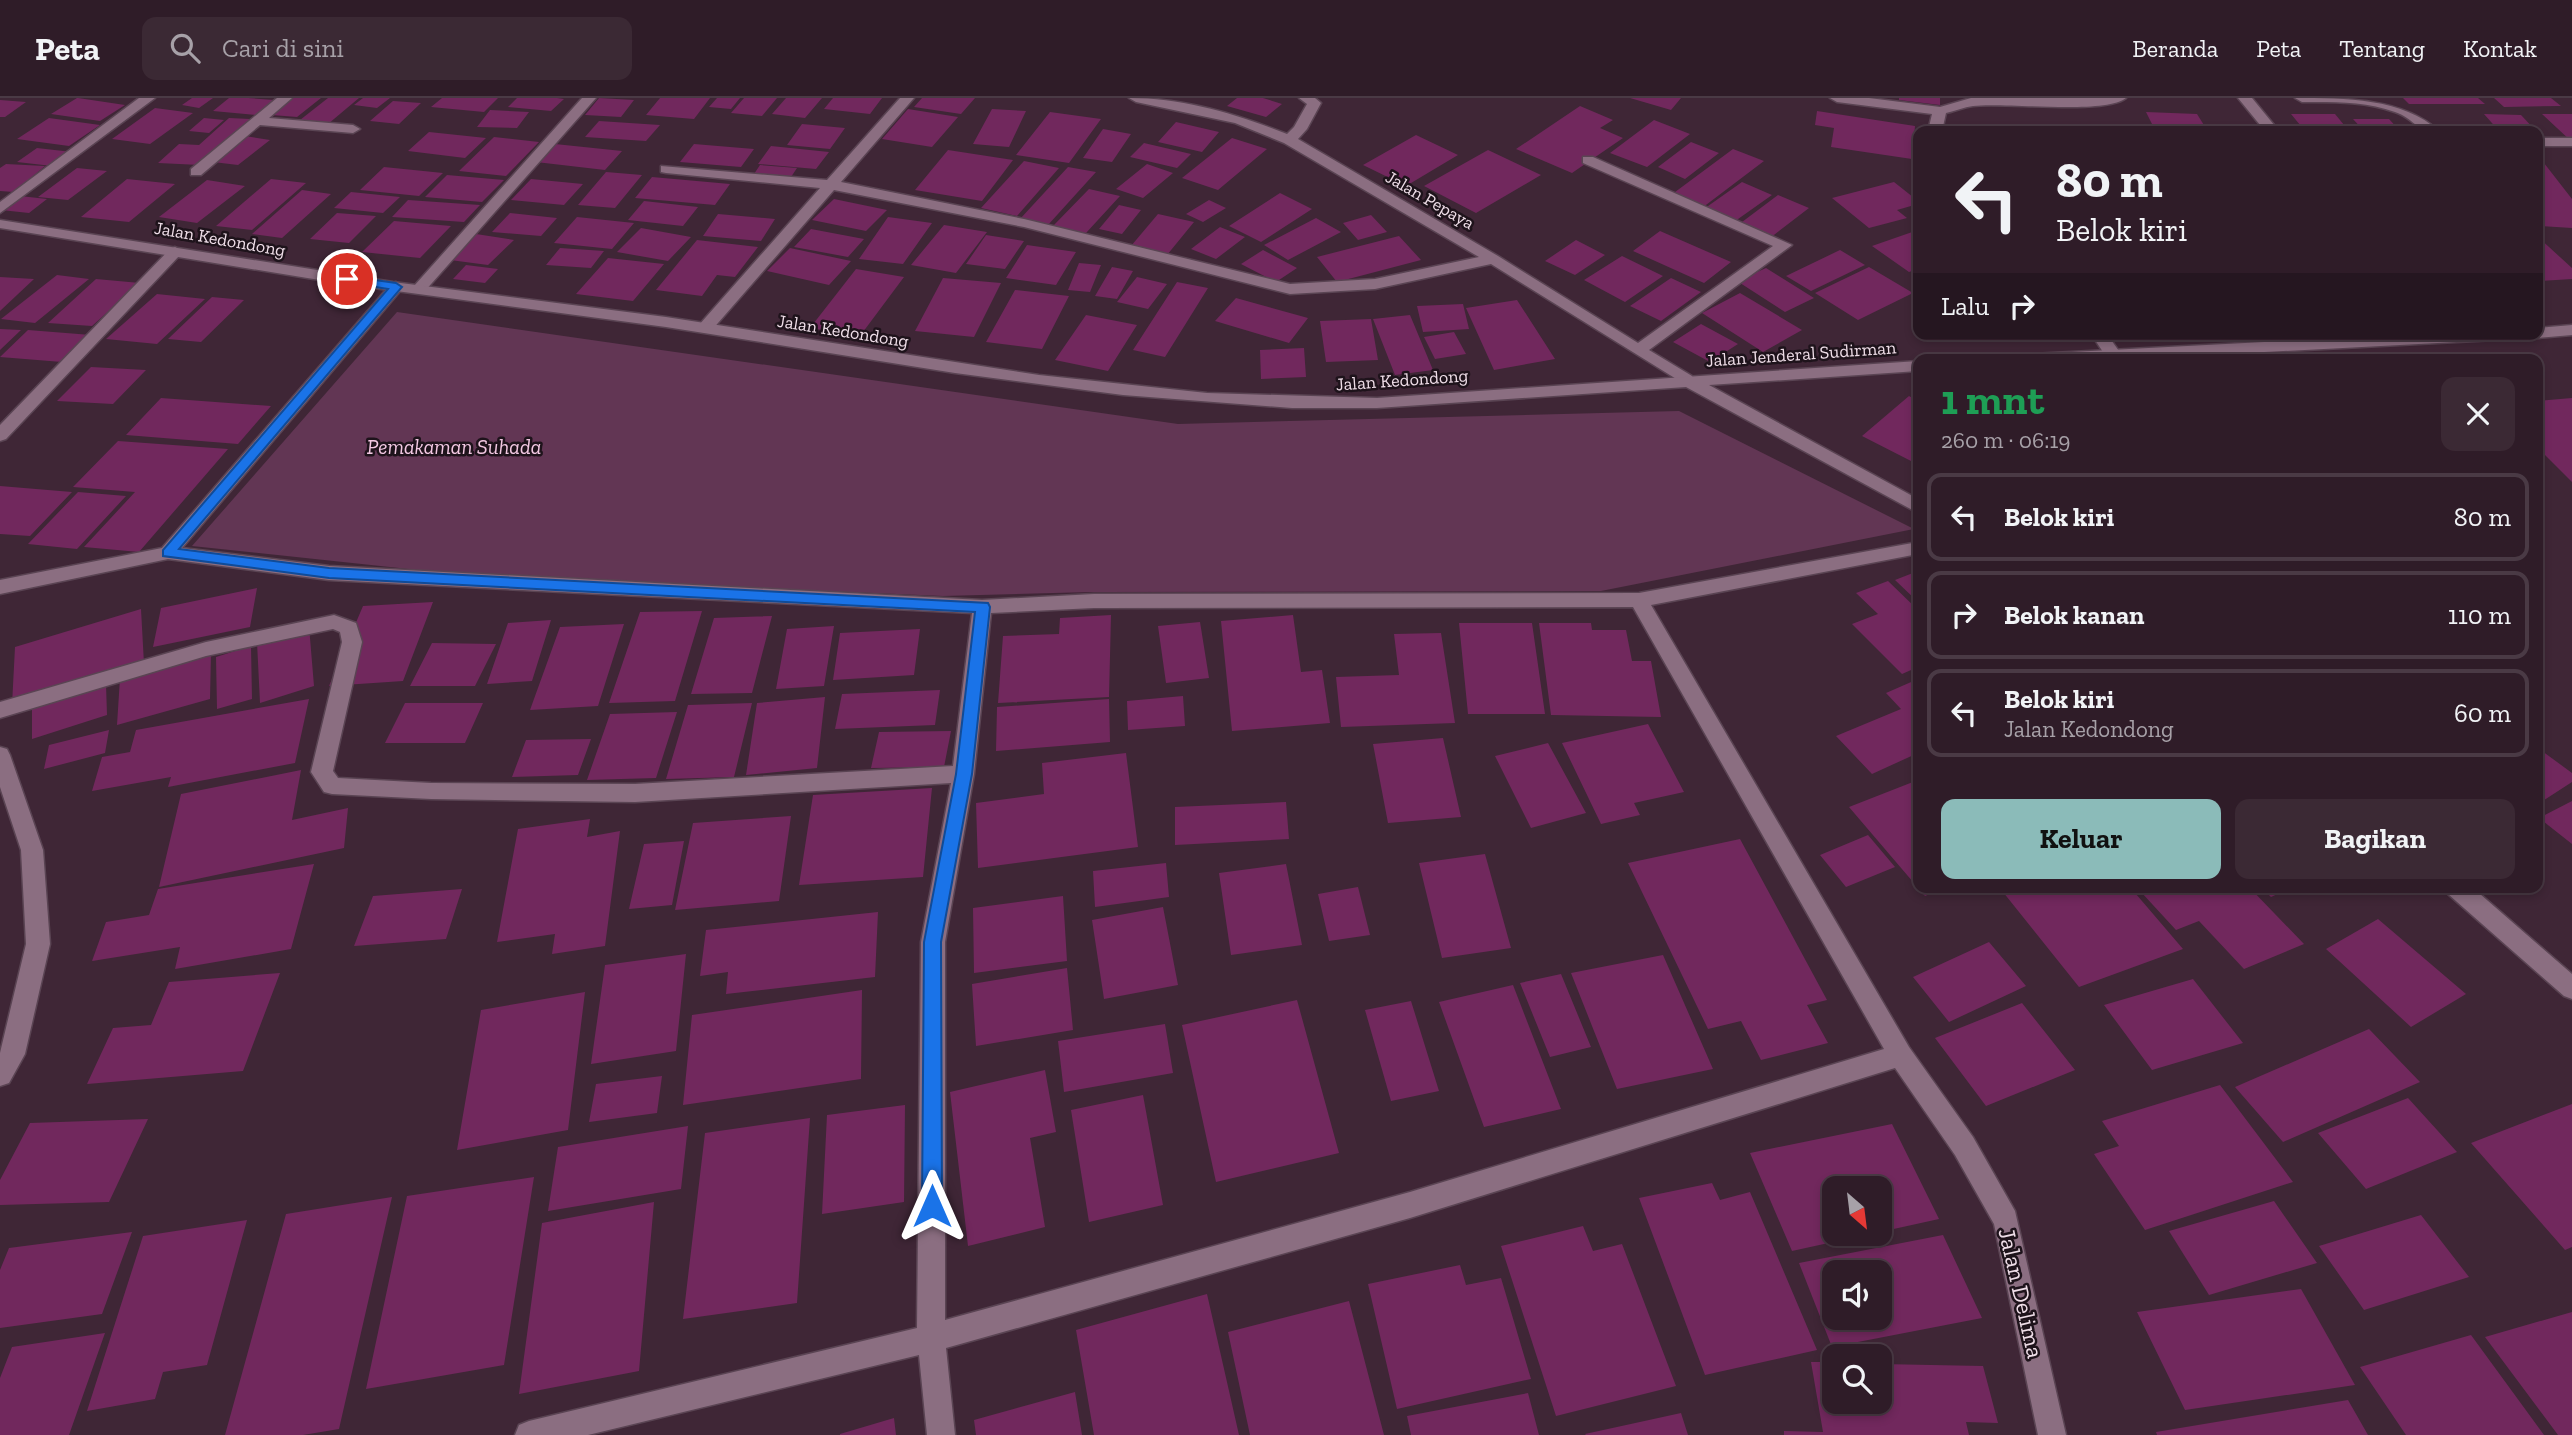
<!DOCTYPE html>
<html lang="id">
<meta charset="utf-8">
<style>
body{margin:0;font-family:"Zilla Slab",serif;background:#3b2934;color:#f1f3f6;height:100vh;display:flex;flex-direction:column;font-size:26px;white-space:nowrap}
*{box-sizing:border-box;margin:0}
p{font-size:23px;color:#a7a1a8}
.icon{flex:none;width:38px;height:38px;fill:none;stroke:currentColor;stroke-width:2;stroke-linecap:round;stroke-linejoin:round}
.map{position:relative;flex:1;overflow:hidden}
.sheet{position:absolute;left:1913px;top:256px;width:630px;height:539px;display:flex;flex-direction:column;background:#2f1c28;border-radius:14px;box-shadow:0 4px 10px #0003,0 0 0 2px #4a3a45}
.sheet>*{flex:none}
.guide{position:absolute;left:1913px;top:28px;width:630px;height:214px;border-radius:14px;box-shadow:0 4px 10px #0003,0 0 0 2px #4a3a45;background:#2f1c28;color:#f1f3f6;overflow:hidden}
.needle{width:46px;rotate:152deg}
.tools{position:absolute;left:1822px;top:1078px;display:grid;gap:14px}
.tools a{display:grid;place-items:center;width:70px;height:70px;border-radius:14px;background:#2f1c28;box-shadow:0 4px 10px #0003,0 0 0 2px #4a3a45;font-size:35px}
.pin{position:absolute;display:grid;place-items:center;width:60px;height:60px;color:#fff;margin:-30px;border:4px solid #fff;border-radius:50%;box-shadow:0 2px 7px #0007}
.me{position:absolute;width:77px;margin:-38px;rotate:0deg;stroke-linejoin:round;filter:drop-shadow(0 0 5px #0008)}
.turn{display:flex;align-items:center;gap:24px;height:147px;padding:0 28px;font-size:32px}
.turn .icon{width:91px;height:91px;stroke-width:2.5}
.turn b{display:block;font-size:49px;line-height:60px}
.then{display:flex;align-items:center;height:66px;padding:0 28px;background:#0003;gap:14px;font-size:26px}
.round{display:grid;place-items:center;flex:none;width:74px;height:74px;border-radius:14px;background:#3b2934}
.summary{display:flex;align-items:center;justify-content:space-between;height:119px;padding:0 28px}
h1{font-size:42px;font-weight:700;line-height:52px;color:#1e9e55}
.primary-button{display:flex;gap:14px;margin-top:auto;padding:14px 28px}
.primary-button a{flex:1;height:80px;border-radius:14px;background:#8bbbb9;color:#111;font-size:28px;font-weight:700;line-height:80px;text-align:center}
.primary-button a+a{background:#3b2934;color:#f1f3f6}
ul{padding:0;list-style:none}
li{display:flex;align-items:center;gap:21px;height:88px;margin:0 14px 10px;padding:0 14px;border:4px solid #4a3a45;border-radius:14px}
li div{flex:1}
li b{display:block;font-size:26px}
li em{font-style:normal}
header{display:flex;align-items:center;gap:42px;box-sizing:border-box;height:98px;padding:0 35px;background:#2f1c28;border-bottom:2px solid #4a3a45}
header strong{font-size:33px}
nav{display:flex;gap:38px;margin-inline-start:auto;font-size:24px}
.search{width:490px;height:63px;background:#3b2934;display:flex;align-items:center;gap:18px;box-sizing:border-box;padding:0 24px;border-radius:14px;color:#a7a1a8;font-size:26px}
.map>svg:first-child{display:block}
.green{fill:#623654}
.building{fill:#71285d;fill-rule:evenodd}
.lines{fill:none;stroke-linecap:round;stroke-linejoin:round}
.minor-casing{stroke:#5a4453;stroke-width:3}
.tertiary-casing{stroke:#5a4453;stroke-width:3}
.minor{fill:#8b6e81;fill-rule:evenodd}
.tertiary{fill:#8b6e81;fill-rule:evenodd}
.route{fill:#1a73e8;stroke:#114b97;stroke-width:2}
.labels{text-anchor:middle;stroke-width:5;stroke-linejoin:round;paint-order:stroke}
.far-street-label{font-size:18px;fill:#efdee8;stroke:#1e131b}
.park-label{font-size:21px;font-style:italic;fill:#f3c8e3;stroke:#1e131b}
.near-street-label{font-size:24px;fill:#efdee8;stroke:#1e131b}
</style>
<header>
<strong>Peta</strong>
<div class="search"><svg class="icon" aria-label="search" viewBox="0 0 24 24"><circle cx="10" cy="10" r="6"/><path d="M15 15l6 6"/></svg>Cari di sini</div>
<nav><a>Beranda</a><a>Peta</a><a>Tentang</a><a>Kontak</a></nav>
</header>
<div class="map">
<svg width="2572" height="1337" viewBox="0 0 2572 1337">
<rect width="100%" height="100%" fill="#3f2636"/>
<path class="green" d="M397 214 1178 326 1679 313 1914 431 1601 493 1091 494 943 498 474 478 192 448Z"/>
<path class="building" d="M77 0H78L125 7 100 23 51 16Z
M192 0H213L199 10 182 7Z
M229 0H248L274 2 256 17 213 13Z
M293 0H321L297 19 272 17Z
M328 0H359L328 26 300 22Z
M363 0H390L377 10 354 7Z
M442 0H498L484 14 431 9Z
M517 0H557L564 1 551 13 508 9Z
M599 0 634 2 621 19 585 17Z
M660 0H710L694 21 646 17Z
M717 0H740L731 11 709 9Z
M744 0H777L762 18 731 15Z
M786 0H822L805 20 772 16Z
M833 0H882L870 16 824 11Z
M922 0H975L961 16 914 9Z
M1237 0H1263L1282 6 1266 19 1227 8Z
M1630 0H1681L1671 12Z
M1899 0H1940V7L1899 2Z
M2403 0H2478L2485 6H2409Z
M2494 0H2551L2561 8 2504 9Z
M0 2 26 4 5 19H0Z
M393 3 421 5 399 26 370 23Z
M1580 8 1613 22 1600 30 1623 40 1572 75 1516 51Z
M155 10 193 15 150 46 112 41Z
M908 11 958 19 932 49 882 41Z
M992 11 1026 13 1009 49 973 46Z
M490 12 529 14 517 30 477 29Z
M1817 13 1915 28 1912 61 1831 49 1834 30 1815 27Z
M1050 14 1101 21 1069 65 1016 57Z
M2146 14 2197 16 2207 32 2154 30Z
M2291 16H2335L2349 33H2305Z
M2484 16 2521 17 2536 33H2499Z
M2542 16H2572V44Z
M49 20 100 27 69 48 17 41Z
M204 20 224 22 209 35 189 33Z
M229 20 250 21 200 67 158 65 179 46 199 47Z
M2353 21H2389L2400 33H2364Z
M1654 22 1690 36 1647 69 1610 55Z
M599 23 660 27 646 43 585 39Z
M1176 24 1219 34 1202 54 1158 44Z
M802 26 845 30 830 51 787 47Z
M2045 29 2082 30 2084 33H2048Z
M1103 31 1131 36 1112 64 1083 60Z
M429 34 486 40 465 60 408 53Z
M1416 37 1458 57 1406 88 1363 67Z
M245 38 270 42 238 67 213 64Z
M494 39 539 44 506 78 459 73Z
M1232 40 1267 51 1218 92 1182 80Z
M1691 44 1719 55 1685 81 1658 69Z
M1144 45 1191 56 1177 70 1130 59Z
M555 46 622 53 605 72 536 64Z
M694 46 754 51 741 69 680 64Z
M771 48 829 54 816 71 758 66Z
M37 50 72 54 52 68 17 64Z
M1733 51 1764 63 1698 113 1667 100Z
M948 52 1013 62 982 103 915 92Z
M1488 52 1541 77 1476 115 1424 88Z
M1024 63 1059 70 1017 118 981 110Z
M2538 64 2544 65 2572 101V130L2538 128Z
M6 66 45 68 14 94 0 93V70Z
M1147 66 1173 75 1143 100 1116 91Z
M760 67 797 70 789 82 752 79Z
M384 69 443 75 419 98 360 92Z
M1068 69 1096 74 1048 127 1020 121Z
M77 70 107 73 68 102 38 99Z
M606 74 642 77 615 110 578 107Z
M447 77 504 82 482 104 425 99Z
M652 79 730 86 715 107 635 100Z
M127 81 175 86 129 124 81 119Z
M271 81 306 85 252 132 216 128Z
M531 81 583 86 564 107 511 102Z
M207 82 245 88 197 125 159 119Z
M1742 84 1772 97 1731 126 1701 113Z
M1894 84 1918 103V106L1897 112 1907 120 1869 130 1832 100Z
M1089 91 1120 98 1086 135 1053 128Z
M302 92 331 96 282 140 252 136Z
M351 94 400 99 383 115 334 110Z
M1280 95 1312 111 1261 144 1229 128Z
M1778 97 1809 110 1770 140 1738 127Z
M20 98 47 101 29 115 1 112Z
M834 101 887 112 866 133 812 122Z
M408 102 480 107 464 124 392 119Z
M1209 102 1226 110 1203 124 1186 116Z
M644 103 698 109 683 128 628 122Z
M1119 107 1141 112 1122 136 1099 131Z
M337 115 376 118 349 145 310 141Z
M510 115 557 120 541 138 492 134Z
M718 116 775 121 761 143 703 138Z
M1158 116 1194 124 1167 157 1131 148Z
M1371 117 1387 134 1358 142 1343 125Z
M577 119 634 125 612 151 554 145Z
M888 119 932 125 903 166 859 161Z
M1316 120 1341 134 1288 162 1264 147Z
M394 123 451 128 420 160 362 154Z
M944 127 987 134 956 175 911 167Z
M1220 129 1245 139 1216 161 1191 151Z
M641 130 691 139 668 163 617 154Z
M811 131 864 141 848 159 794 149Z
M1918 132V171L1909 174 1872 148Z
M1660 133 1731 164 1704 185 1633 153Z
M476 136 514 142 488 167 450 162Z
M986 137 1024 143 1005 171 966 166Z
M1399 138 1421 162 1337 184 1317 159Z
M2538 139 2572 170V181L2538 183Z
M697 142 758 149 735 179 717 177 702 198 656 192Z
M1576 142 1605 157 1575 177 1545 163Z
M1027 147 1076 154 1056 187 1006 180Z
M560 150 604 153 591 170 546 167Z
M790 150 851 163 829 187 767 173Z
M1263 152 1297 170 1276 184 1241 166Z
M1840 152 1865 167 1811 193 1786 178Z
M1622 158 1663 178 1625 204 1584 182Z
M608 160 664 166 633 203 576 196Z
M1079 165 1101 167 1090 194 1068 192Z
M466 167 498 171 485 185 453 181Z
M1112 169 1133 173 1117 201 1095 198Z
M1869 169 1913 195 1858 222 1815 195Z
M1766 170 1814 200 1785 214 1737 183Z
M856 171 904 179 860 238 810 230Z
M57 177 89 181 35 225 1 221Z
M0 179 34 181 0 213Z
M1137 179 1167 186 1148 211 1117 204Z
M943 180 1001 185 974 239 915 233Z
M1671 180 1701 194 1661 223 1630 208Z
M96 181 140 185 92 228 48 225Z
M1177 184 1208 190 1165 259 1133 252Z
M1015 192 1069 198 1042 251 986 244Z
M1740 195 1802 232 1763 254 1702 215Z
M157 196 205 201 157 246 106 241Z
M212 199 244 202 201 244 168 241Z
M1236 200 1308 220 1289 245 1215 223Z
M1517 202 1555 261 1494 272 1466 210Z
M1463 206 1469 231 1423 234 1417 208Z
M1086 217 1137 227 1108 273 1055 262Z
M1410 217 1433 272 1395 277 1373 221Z
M1371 221 1378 262 1326 264 1320 223Z
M1701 226 1738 246 1710 264 1673 244Z
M0 231 21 232 0 252Z
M28 232 91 237 62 264 0 259Z
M1454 234 1466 256 1435 261 1424 239Z
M1304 250 1306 279 1261 281 1260 252Z
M91 269 146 272 113 306 57 303Z
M1909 298 1918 303V357L1911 363 1862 338Z
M161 300 271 308 238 346 126 337Z
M2572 300V384L2538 350V303Z
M118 343 228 351 139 454 84 449 135 394 73 389Z
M0 388 72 394 30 438 0 436Z
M78 394 126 398 77 451 28 446Z
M1918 473V504L1895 482Z
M1888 483 1918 512V569L1902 576 1852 526 1878 516 1856 495Z
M257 490 250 529 153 549 161 510Z
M433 504 403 583 329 588 363 508Z
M141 511 144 566 12 607 15 549Z
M702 513 675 603 609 605 640 514Z
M1111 517 1109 599 998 605 1003 538 1059 536 1060 520Z
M1293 517 1301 574 1322 572 1330 625 1232 633 1221 523Z
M772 518 752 595 691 596 714 520Z
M551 522 532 583 487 586 508 525Z
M1200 524 1209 580 1166 585 1158 528Z
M1459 525H1532L1545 616H1468Z
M1539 525H1591L1592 532H1626L1632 563H1651L1661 619 1551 617Z
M624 526 598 608 530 612 560 529Z
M309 528 314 588 260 605 257 544Z
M834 528 824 588 776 591 787 531Z
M920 531 914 577 833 582 840 535Z
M1441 535 1455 625 1341 629 1336 579 1399 577 1394 536Z
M432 545 496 546 475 588H410Z
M251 548 252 601 217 611 216 559Z
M211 554 210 601 117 627 120 580Z
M1918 581V655L1872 676 1836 638 1901 611 1886 595Z
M106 586 107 617 32 641V609Z
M940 592 935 627 835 631 842 596Z
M1183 598 1185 628 1128 632 1127 603Z
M825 599 817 670 746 677 757 605Z
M309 601 295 665 168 689 171 679 92 693 102 659 130 654 136 632Z
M1109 601 1110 644 996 653 997 609Z
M405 605H483L465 645H385Z
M752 605 734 679 666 681 688 607Z
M677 614 656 680 587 682 610 616Z
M1648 626 1684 694 1634 705 1640 717 1601 726 1562 645Z
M109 632 105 655 44 671 49 647Z
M951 633 944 669 871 670 879 634Z
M1443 640 1461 719 1388 725 1373 646Z
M591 641 578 677 512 679 526 642Z
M1548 645 1586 715 1531 730 1495 658Z
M2538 650 2572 675V684L2538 706Z
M1126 655 1138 749 978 770 976 705 1044 696 1042 665Z
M301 672 292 722 348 710 344 750 159 789 181 696Z
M1918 682V789H1947L1925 798 1849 709Z
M932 690 923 779 799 787 813 697Z
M2572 703V746L2539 720Z
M1286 704 1289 741 1175 747V709Z
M791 718 779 803 675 812 693 725Z
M590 721 587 739 620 733 605 848 552 856 555 836 497 844 518 731Z
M1868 737 1895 769 1846 789 1820 757Z
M1740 741 1827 902 1807 907 1828 945 1761 962 1741 923 1708 931 1628 765Z
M684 743 672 807 629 811 644 746Z
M1485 756 1511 850 1442 860 1419 765Z
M1166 765 1169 799 1095 809 1093 773Z
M314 766 291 851 175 871 180 849 92 863 106 824 149 817 158 791Z
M1286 766 1302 847 1231 857 1219 775Z
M1358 789 1370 837 1329 843 1318 796Z
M1999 789H2130L2183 851 2079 889Z
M2153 789H2249L2304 846 2244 871 2199 823 2176 832 2141 794Z
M2261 789H2293L2271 799Z
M462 791 446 841 354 848 373 798Z
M1063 798 1067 863 974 875 973 810Z
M1163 809 1178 887 1104 901 1092 822Z
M878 814 875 879 726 896 728 874 700 878 706 832Z
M2378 821 2466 896 2411 929 2326 851Z
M1989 844 2026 888 1949 924 1913 879Z
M686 856 676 953 591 966 605 867Z
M1663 857 1713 971 1617 991 1571 875Z
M1067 870 1073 932 976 948 972 886Z
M280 875 243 973 87 986 113 930 151 927 169 884Z
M1561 876 1591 949 1550 959 1520 885Z
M2193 881 2243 945 2152 972 2104 907Z
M1513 887 1561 1011 1484 1029 1439 904Z
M862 892 861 981 683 1007 692 917Z
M585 894 568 1032 457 1052 481 912Z
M1297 902 1339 1055 1216 1084 1182 927Z
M1411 903 1439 993 1391 1003 1365 912Z
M2022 905 2075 972 1986 1008 1935 940Z
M1165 926 1173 975 1064 994 1058 943Z
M2369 931 2420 984 2283 1044 2235 989Z
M1045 972 1056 1034 1030 1040 1045 1129 968 1148 950 994Z
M662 978 657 1015 589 1024 596 986Z
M2220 987 2293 1084 2145 1132 2094 1056 2119 1048 2102 1023Z
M1143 997 1163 1107 1089 1124 1071 1012Z
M2408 1000 2457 1054 2366 1091 2318 1035Z
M2572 1006V1149L2565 1152 2471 1045Z
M905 1007 904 1104 822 1116 827 1017Z
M810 1020 797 1205 683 1221 705 1035Z
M148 1021 109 1104 0 1107V1082L30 1025Z
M1892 1026 1939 1121 1880 1134V1090H1834V1136L1865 1137 1792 1153 1750 1055Z
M688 1028 681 1091 548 1113 558 1049Z
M534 1079 504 1267 366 1291 407 1098Z
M1712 1085 1720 1102 1750 1094 1817 1252 1705 1277 1639 1100Z
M392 1099 339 1331 303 1337H225L286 1116Z
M2274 1103 2317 1165 2209 1197 2169 1133Z
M654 1104 639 1273 519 1296 542 1125Z
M2421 1117 2469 1179 2364 1212 2319 1148Z
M247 1122 207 1267 163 1274 155 1301 87 1313 143 1138Z
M1583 1128 1593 1153 1622 1146 1676 1288 1556 1318 1501 1148Z
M132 1134 102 1216 0 1230V1172L9 1150Z
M1943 1137 1982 1220 1832 1249 1799 1165ZM1834 1174H1880V1220H1834Z
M1460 1167 1466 1187 1501 1180 1531 1281 1397 1311 1368 1186Z
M2301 1191 2355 1287 2185 1312 2137 1214Z
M1207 1196 1239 1337H1094L1076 1232Z
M1349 1203 1384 1337H1250L1228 1234Z
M2572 1214V1337H2558L2485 1239Z
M105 1235 69 1337H0V1280L12 1249Z
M2471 1237 2544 1337H2406L2360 1269Z
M1811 1264H1834V1304H1880V1266L1983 1268 1998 1325 1966 1324 1969 1337H1784V1333L1823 1334Z
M1075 1294 1082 1337H976L974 1322Z
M1528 1295 1539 1337H1411L1407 1318Z
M2348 1302 2368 1337H2157L2156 1334Z
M1681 1315 1688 1337H1586L1585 1336Z
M894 1320 896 1337H840V1336Z"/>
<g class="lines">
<g class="minor-casing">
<path id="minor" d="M139 0H155L0 115V104Z
M277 0H292L269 20 353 27 360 31 353 35 260 27 201 77H191V71Z
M582 0H596L424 194H414L411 191 414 188Z
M900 0H914L841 84 1024 121 1290 186 1375 181 1479 159 1284 45 1235 25 1136 4 1129 0C1184 0 1236 16 1287 36L1294 29 1307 6 1299 0H1315L1321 5 1307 31 1298 41 1498 158 1638 245 1773 148 1583 65V59H1593L1792 147 1649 252 1692 278 1694 282 1692 286 1686 287 1491 166 1375 191 1290 196 1024 129 834 92 711 233H699L697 230 699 227 820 90 666 75 661 74V68L827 82Z
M1830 0H1869L1940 9 1971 0H2126C2105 17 2004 4 1973 8 1964 9 1955 13 1946 15L1942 33H1928L1932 16 1837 4Z
M2238 0H2252L2279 33H2265Z
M2295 0C2345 0 2403 0 2439 33 2415 34 2414 20 2395 14 2365 3 2333 4 2302 4Z
M2538 40H2572V48H2538Z
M175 149 183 154 180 157 6 341 0 343V327L170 151Z
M396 184 404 189 401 192 182 450 329 468 982 502 1094 496 1639 495 1918 444V456L1651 507 1909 949 1973 1039 2015 1113 2066 1337H2038L1994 1126 1955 1057 1895 970 1410 1120 946 1250 955 1337H927L919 1257 588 1337H515L519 1327 529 1323 917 1230 921 844 951 685 635 704 431 701 332 696 324 694 311 674 342 544 340 534 333 531 206 558 0 620V604L206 544 334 517 356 525 362 544 333 673 338 680 431 685 635 686 953 668 972 515 329 482 168 461 0 496V482L162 450 391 186ZM1633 509 1884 951 1410 1094 945 1222V844L974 676 991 515 1094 510Z
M2091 236H2107L2121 256 2119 260H2107Z
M0 649 7 651 10 657 43 752 50 846 25 956 9 985 0 988V955L26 846 21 752 0 689Z"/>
</g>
<g class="tertiary-casing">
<path id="tertiary" d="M0 122 393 184 666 219 1039 277 1207 295 1377 300 1918 263V273L1709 287 1918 401V415L1686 289 1377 310H1292L1123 297 955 275 666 229 344 186 0 130Z
M2572 227V237L2538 240 2531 236H2538V230Z
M2416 236H2522L2514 241 2133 261H2025L2033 256Z
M2445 789H2472L2572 876V901L2564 898 2448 796Z"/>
</g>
<use href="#minor" class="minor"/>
<use href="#tertiary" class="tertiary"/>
</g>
<path class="route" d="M347 178 396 185 402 189 179 451 329 470 988 505 990 509 972 676 941 844 942 1108 939 1115 932 1118 925 1115 922 1108 924 844 956 676 975 514 329 480 163 458V452L388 191 343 184 341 181Z"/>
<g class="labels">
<g class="far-street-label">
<text transform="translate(1430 102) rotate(30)" y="6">Jalan Pepaya</text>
<text transform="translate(220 141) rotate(10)" y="6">Jalan Kedondong</text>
<text transform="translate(843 233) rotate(9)" y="6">Jalan Kedondong</text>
<text transform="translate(1801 256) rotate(-4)" y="6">Jalan Jenderal Sudirman</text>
<text transform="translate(1402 282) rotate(-4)" y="6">Jalan Kedondong</text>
</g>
<g class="park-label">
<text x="454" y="356">Pemakaman Suhada</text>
</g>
<g class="near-street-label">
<text transform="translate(2021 1195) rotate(77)" y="8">Jalan Delima</text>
</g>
</g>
</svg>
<div class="tools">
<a><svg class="needle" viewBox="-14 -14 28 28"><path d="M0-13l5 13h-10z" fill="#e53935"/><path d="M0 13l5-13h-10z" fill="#a7a1a8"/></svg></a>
<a><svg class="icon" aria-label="sound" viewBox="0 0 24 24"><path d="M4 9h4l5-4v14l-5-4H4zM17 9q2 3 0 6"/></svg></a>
<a><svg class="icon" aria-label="search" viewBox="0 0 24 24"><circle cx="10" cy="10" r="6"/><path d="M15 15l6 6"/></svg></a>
</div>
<div class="pin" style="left:347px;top:181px;background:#d93025"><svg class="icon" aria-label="arrive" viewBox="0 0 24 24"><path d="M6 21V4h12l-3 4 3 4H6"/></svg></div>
<svg class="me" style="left:932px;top:1108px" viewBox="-20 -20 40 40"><path d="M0-17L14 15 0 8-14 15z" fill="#1a73e8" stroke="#fff" stroke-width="4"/></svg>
<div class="guide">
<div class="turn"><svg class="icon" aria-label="left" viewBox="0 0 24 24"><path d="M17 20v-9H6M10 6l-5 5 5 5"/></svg><div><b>80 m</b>Belok kiri</div></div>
<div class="then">Lalu<svg class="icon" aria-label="right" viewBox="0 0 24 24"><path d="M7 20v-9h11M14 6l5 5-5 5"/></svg></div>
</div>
<section class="sheet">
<div class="summary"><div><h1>1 mnt</h1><p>260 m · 06:19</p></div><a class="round"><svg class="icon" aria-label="close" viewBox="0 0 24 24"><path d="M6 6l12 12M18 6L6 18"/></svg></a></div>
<ul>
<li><svg class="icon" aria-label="left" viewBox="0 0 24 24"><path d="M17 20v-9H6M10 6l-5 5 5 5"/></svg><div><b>Belok kiri</b></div><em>80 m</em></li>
<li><svg class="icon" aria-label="right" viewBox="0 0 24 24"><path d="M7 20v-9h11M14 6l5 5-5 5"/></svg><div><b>Belok kanan</b></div><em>110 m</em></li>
<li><svg class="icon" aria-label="left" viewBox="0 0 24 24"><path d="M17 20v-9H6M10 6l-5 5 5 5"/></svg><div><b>Belok kiri</b><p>Jalan Kedondong</p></div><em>60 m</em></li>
</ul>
<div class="primary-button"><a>Keluar</a><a>Bagikan</a></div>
</section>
</div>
